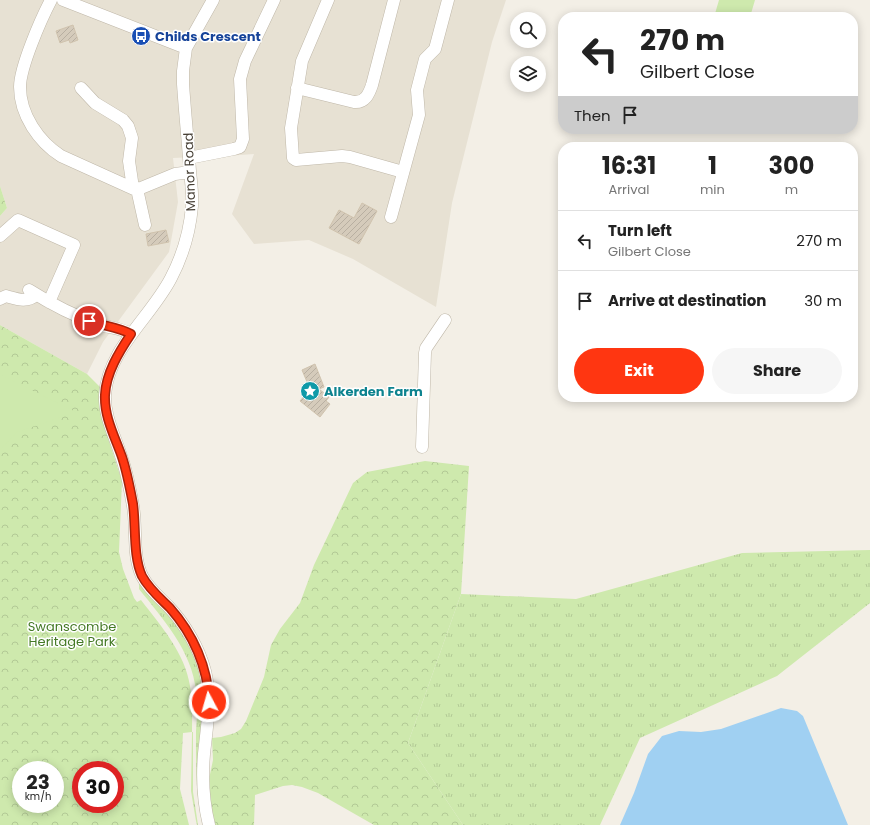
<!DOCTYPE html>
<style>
body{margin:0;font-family:Poppins,sans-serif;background:#f6f6f6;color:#222;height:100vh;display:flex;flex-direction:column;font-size:15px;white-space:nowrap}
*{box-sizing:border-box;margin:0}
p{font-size:13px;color:#767676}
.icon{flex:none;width:22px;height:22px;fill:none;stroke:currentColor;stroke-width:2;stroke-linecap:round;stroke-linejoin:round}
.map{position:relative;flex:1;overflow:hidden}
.panel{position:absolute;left:558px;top:142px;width:300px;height:260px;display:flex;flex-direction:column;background:#fff;border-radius:16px;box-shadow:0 2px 10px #0003}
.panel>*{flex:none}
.banner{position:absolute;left:558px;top:12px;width:300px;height:122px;border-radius:16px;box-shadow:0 2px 10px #0003;background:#fff;color:#222;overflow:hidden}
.buttons{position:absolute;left:510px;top:12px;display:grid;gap:8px}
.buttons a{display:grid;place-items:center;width:36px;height:36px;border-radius:50%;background:#fff;box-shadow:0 2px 10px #0003;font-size:20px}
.speed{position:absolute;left:12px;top:761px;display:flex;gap:8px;font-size:20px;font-weight:700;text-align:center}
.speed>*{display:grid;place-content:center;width:52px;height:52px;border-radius:50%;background:#fff;box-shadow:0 2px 10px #0003;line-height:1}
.speed small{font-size:10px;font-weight:400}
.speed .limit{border:6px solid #d22;background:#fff;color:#111}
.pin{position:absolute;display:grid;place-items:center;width:34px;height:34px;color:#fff;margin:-17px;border:2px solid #fff;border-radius:50%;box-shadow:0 1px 4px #0007}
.me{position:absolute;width:44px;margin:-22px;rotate:354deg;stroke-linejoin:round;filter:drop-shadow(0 0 3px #0008)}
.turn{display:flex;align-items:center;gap:14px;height:84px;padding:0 16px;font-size:18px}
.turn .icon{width:52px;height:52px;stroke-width:2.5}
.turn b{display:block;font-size:28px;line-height:34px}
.then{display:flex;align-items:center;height:38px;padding:0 16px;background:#0003;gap:8px;font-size:15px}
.eta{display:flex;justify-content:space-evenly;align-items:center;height:68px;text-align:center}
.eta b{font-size:24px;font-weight:700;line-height:28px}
.primary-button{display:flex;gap:8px;margin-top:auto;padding:8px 16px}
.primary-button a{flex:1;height:46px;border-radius:24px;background:#ff3611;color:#fff;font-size:16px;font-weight:700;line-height:46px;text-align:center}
.primary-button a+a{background:#f6f6f6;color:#222}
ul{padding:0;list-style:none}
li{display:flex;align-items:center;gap:12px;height:60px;padding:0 16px;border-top:1px solid #e0e0e0}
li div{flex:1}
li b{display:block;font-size:15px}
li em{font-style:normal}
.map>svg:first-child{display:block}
.residential{fill:#e7e1d3}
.grass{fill:url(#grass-tufts)}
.forest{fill:url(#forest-crowns);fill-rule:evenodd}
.garden{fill:#cee9ad}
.water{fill:#a0d0f2}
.building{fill:url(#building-hatch);stroke:#d0c3ae}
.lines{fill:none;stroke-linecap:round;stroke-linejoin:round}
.minor-casing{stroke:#bfb7a8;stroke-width:13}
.minor{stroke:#fff;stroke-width:12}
.route-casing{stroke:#a6230b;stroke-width:10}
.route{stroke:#ff3611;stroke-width:7}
.labels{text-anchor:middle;stroke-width:3;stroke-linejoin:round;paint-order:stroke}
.transit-label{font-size:13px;font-weight:bold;fill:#164399;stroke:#fff;text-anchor:start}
.street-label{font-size:13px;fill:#463f35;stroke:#fff}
.culture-label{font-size:13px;font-weight:bold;fill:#0d838f;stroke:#fff;text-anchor:start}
.park-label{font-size:13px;fill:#457a26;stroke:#fff}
</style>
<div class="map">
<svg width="870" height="825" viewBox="0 0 870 825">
<defs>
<pattern id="grass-tufts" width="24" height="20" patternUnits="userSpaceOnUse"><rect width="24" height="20" fill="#cee9ad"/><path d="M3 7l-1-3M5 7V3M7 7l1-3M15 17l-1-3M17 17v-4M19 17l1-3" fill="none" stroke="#b2c995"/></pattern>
<pattern id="forest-crowns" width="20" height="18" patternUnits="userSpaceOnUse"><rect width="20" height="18" fill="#cee9ad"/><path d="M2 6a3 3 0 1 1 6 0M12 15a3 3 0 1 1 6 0" fill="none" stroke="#b2c995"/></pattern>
<pattern id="building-hatch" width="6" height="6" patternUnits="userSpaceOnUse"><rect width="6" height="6" fill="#d5cbbb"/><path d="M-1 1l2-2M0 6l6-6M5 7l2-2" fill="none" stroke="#b8afa1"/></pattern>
</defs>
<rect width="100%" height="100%" fill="#f3efe6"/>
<path class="residential" d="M0 0H506L492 42 452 203 436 307 353 259 309 240 254 244 232 214 254 154 240 155 173 158 178 202 169 252 103 342 87 374 0 325V216L7 208 0 186Z"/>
<path class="grass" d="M870 550V603L777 676 640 738 600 825H463L408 743 461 594 576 599 742 553Z
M139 583 174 620 192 649 203 683 205 825H203C195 794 196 763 196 731 197 718 198 704 196 691 192 651 163 619 139 589Z
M192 732H193V792L198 825H197L196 821 191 791Z"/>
<path class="forest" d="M0 186 7 208 0 216Z
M0 325 87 374 100 387 108 438 122 481 119 552 123 569 134 598 137 602 141 600C161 626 185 653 190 686 193 701 192 717 192 732L183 733 180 789 189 825H0ZM21 770H55V804H21ZM81 770H115V804H81Z
M425 461 469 466 461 594 408 743 463 825H374L318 793 302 787 292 785 283 786 255 795 254 825H214L209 792V779L213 760 212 738 221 737 235 733 241 729 246 721 264 677 271 645 280 629 300 603 314 565 353 483 367 472Z"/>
<path class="garden" d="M719 0H755L750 17H714Z
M0 375H1L76 412 17 432 0 450Z"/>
<path class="water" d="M781 708 797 711 803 716 848 825H620L634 793 648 754 662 736 679 731 701 732 721 729Z"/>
<path class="building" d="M73 25 78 40 70 43 69 40 60 43 56 31Z
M362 203 377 211 359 244 329 228 339 210 354 218Z
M166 230 169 242 148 246 146 234Z
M315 364 324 387 319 389 329 397 326 401 330 404 320 417 300 401 310 389 302 370Z"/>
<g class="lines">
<g class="minor-casing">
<path id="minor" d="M51 0C41 19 20 67 20 87 20 115 39 142 61 156L134 189 141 188 175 174 190 172
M63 0 186 48
M328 0 302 61 291 128 293 158 296 160 342 156 350 157 403 172
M81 88 95 103 123 120 128 126 132 138 129 161 133 188
M297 88 354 102C365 103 369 94 372 85L394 0
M189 158 234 149 240 147 243 139 240 79 245 61 274 0
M137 189 145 225
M391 217 419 115 417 90 425 59 435 49 448 0
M0 236 18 220 74 245 49 302
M29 290C51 304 74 316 98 324 109 328 121 328 131 334
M0 299 6 296C17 299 27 303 36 295
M422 447 425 353 426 348 445 320
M209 825C203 801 202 778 204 754 207 726 212 699 205 671 199 648 185 624 168 606 159 597 148 588 142 576 132 555 137 529 133 506 130 489 127 472 121 456 115 436 104 416 105 395 108 349 151 317 171 278 182 257 190 230 192 206 193 195 191 182 190 171 188 142 185 113 183 84V71L186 48 213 0"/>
</g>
<use href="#minor" class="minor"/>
</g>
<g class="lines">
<g class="route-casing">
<path id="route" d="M89 321C103 326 118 327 131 334 119 352 106 373 105 395 104 417 115 437 122 457 127 472 130 488 133 504 136 526 133 557 142 576 149 589 160 598 170 608 193 634 208 667 209 702"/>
</g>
<use href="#route" class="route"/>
</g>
<defs>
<g id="bus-disc" transform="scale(1)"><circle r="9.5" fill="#1a4fb4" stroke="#fff"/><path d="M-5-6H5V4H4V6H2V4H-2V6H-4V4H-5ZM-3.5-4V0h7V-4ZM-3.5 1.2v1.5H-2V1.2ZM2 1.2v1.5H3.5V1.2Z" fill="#fff"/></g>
<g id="sight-disc" transform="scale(1)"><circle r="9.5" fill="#0f9aa8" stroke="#fff"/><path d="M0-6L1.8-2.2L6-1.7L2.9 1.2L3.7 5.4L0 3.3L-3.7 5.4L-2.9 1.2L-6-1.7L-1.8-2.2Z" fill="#fff"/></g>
</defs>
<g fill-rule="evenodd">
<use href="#bus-disc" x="141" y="36"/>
<use href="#sight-disc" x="310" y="391"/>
</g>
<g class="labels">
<g class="transit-label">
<text x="155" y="41">Childs Crescent</text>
</g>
<g class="street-label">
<text transform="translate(189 172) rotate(-92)" y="5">Manor Road</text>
</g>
<g class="culture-label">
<text x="324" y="396">Alkerden Farm</text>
</g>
<g class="park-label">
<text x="72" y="631">Swanscombe<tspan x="72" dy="15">Heritage Park</tspan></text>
</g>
</g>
</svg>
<div class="buttons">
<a><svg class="icon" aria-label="search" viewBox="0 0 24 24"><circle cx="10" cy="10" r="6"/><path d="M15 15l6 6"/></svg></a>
<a><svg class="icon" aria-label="layers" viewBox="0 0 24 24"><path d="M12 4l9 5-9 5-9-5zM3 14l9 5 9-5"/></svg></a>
</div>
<div class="speed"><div>23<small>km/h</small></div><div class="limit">30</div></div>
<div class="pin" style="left:89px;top:321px;background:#d93025"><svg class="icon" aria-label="arrive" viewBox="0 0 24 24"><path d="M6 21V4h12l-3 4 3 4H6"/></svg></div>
<svg class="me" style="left:209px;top:702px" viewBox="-20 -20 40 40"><circle r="17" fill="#ff3611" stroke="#fff" stroke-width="3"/><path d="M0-11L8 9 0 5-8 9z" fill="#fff"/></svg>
<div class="banner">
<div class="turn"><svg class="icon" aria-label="left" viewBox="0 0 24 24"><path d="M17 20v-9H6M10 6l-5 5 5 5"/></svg><div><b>270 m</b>Gilbert Close</div></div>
<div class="then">Then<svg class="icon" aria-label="arrive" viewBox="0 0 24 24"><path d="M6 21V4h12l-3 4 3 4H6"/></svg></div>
</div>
<section class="panel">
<div class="eta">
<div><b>16:31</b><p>Arrival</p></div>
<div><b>1</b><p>min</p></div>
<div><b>300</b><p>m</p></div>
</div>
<ul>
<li><svg class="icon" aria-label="left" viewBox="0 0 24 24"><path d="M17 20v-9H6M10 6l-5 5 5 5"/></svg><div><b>Turn left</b><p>Gilbert Close</p></div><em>270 m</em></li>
<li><svg class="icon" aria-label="arrive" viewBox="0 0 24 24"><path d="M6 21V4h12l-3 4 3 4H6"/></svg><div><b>Arrive at destination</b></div><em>30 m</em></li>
</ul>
<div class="primary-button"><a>Exit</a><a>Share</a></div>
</section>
</div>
